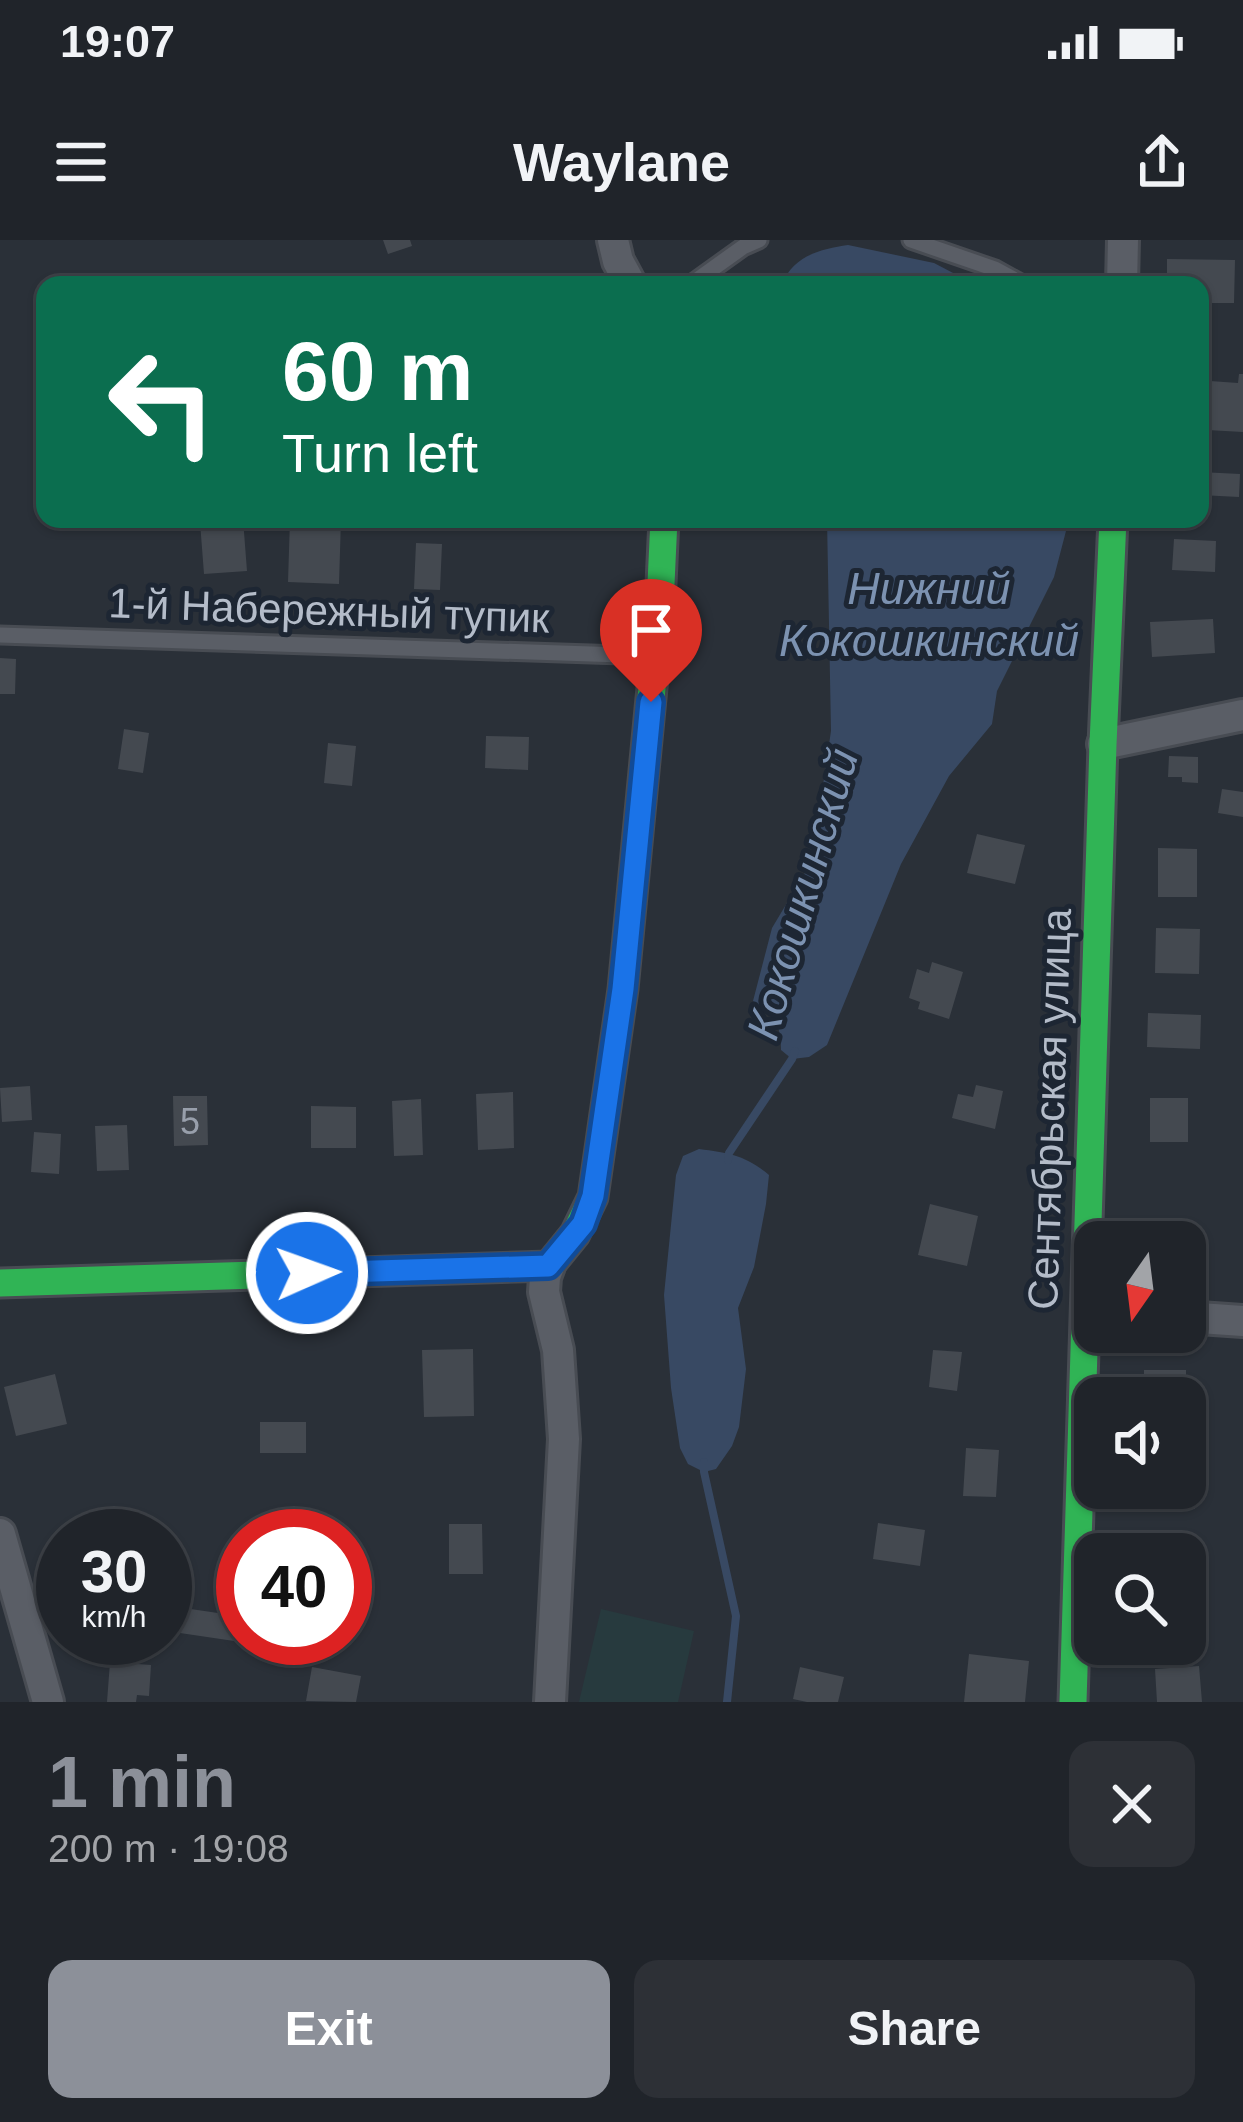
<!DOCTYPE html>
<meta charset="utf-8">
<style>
body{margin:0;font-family:Helvetica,sans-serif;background:#2d3036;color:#f1f3f6;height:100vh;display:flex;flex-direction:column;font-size:45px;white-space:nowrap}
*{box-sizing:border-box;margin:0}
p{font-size:39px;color:#a2a4a8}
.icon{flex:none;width:66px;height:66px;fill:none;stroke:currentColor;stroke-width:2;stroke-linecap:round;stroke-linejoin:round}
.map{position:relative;height:1462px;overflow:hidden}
.panel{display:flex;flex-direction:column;background:#20242a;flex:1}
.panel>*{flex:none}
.guide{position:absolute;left:36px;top:36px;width:1173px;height:252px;border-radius:24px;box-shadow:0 3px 9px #0004,0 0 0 3px #3d4147;background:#0b6e4f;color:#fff;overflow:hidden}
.needle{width:78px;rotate:194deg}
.controls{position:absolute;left:1074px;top:981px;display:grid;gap:24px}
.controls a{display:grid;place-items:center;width:132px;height:132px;border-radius:24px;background:#20242a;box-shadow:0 3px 9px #0004,0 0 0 3px #3d4147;font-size:60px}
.speed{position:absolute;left:36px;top:1269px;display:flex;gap:24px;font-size:60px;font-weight:700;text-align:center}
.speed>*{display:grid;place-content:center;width:156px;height:156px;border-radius:50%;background:#20242a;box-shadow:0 3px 9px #0004,0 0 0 3px #3d4147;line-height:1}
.speed small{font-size:30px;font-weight:400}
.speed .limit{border:18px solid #d22;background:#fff;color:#111}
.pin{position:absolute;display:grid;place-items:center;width:102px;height:102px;color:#fff;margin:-123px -51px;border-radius:50% 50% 50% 0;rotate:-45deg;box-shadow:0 0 12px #0007}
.pin .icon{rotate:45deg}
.me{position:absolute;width:132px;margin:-66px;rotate:88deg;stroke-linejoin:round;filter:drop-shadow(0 0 9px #0008)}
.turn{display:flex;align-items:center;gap:42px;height:252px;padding:0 48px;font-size:54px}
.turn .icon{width:156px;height:156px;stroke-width:2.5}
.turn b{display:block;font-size:84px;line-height:102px}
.round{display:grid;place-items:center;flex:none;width:126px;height:126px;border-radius:24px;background:#2d3036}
.summary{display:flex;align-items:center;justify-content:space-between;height:204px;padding:0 48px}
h1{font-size:72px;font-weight:700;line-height:90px;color:#8c9099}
.button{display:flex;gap:24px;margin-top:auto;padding:24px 48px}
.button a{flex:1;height:138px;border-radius:24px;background:#8c9099;color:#fff;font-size:48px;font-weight:700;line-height:138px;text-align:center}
.button a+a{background:#2d3036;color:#f1f3f6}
.status{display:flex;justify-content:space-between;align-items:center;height:84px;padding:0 60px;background:#20242a;direction:ltr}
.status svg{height:33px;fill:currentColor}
header{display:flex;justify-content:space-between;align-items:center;height:156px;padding:0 48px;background:#20242a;font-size:54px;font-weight:700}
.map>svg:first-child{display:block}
.green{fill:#273a3e}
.water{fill:#384963}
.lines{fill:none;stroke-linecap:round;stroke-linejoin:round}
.stream{stroke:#384963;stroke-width:8}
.building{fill:#444950}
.lane-casing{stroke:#484c53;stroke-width:21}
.street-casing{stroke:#484c53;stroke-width:36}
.fast-casing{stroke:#484c53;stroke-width:33}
.lane{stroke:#5a5e66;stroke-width:15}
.street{stroke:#5a5e66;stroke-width:30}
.fast{stroke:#30b455;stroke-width:27}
.route-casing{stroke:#114b97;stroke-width:30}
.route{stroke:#1a73e8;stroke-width:21}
.labels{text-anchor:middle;stroke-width:10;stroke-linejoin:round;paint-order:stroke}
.number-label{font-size:36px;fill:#989fab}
.street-label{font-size:42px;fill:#b4bcc9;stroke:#1d2633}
.water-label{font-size:45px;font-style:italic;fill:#7c92b1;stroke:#1d2633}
</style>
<div class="status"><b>19:07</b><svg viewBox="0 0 49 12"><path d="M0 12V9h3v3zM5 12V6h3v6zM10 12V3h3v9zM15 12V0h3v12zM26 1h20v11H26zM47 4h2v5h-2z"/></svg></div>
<header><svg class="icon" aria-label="menu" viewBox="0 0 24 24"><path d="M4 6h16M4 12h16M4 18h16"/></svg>Waylane<svg class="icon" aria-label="share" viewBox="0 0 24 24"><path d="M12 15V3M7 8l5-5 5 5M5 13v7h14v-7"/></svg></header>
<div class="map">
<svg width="1243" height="1462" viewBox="0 0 1243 1462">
<rect width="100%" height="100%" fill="#2a3038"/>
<path class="green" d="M601 1369 694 1391 678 1462H579Z"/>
<path class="water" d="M848 5 934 23 976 45H782C792 16 821 9 848 5Z
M827 279H1067L1066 291 1054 337 997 451 992 484 949 536 901 624 827 805 809 817 792 819 781 810C781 782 774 778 753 761L772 688 809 626 815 600 831 491Z
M699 909C729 913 745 915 769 935L766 964 754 1027 738 1068 746 1129 739 1187 732 1206 716 1229 704 1232 688 1224 680 1208 671 1148 664 1055 676 935 683 916Z"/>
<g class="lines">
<path class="stream" d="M728 920 729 913 792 819 795 811
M704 1222V1232L736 1376 727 1462"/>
</g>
<path class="building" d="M383 0H410L412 6 388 14Z
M1167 19 1235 20 1234 63H1206V51H1200V45H1167Z
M1239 134H1243V192L1207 190 1210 141 1238 143Z
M1200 232 1240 234 1239 257 1200 255Z
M243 279 247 331 204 334 200 282Z
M290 279H341L339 344 288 342Z
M386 279H446L445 286 386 283Z
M1174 299 1216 301 1215 332 1172 330Z
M416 303 442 304 440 350 414 349Z
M1213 379 1215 413 1152 417 1150 382Z
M0 418 16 419 15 454H0Z
M124 489 149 493 143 533 118 529Z
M486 496 529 497 528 530 485 528Z
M328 503 356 506 352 546 324 543Z
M1169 516 1198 517V543L1182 542V537H1168Z
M1222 549 1243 552V577L1218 573Z
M977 594 1025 605 1015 644 967 633Z
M1158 608 1197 609V657H1158Z
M1156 688 1200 689 1199 734 1155 733Z
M932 722 963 732 949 779 918 769 920 762 909 758 917 729 929 733Z
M1148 773 1201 775 1200 809 1147 807Z
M976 845 1003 851 995 889 952 878 958 854 973 857Z
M30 846 32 880 2 882 0 848Z
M513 852 514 908 478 910 476 854Z
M173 856H207L208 905 174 906Z
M1150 858H1188V902H1150Z
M421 859 423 915 394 916 392 861Z
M311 866 356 867V908H311Z
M127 885 129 930 97 931 95 886Z
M34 892 61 894 59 934 31 932Z
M930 964 978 976 967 1026 918 1015Z
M473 1109 474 1176 424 1177 422 1110Z
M933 1110 962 1112 957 1151 929 1147Z
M1144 1130H1186V1158H1144Z
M55 1134 67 1184 16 1196 4 1147Z
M260 1182H306V1213H260Z
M966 1208 999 1210 996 1257 963 1256Z
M1185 1215H1201L1202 1252H1194L1195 1269 1155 1270V1248H1185Z
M99 1269 129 1274 126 1296H95Z
M878 1283 925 1290 920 1326 873 1319Z
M449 1284H482L483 1334H449Z
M1192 1315 1197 1381 1185 1382V1316Z
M184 1368 238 1376 234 1401 180 1393Z
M73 1398H111L110 1412 73 1410Z
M969 1414 1029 1421 1025 1462H964Z
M110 1422 151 1425 149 1456 137 1455 136 1462H107Z
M1199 1426 1202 1462H1157L1155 1429Z
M312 1427 361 1436 356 1462 306 1461Z
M800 1427 844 1437 838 1462H807L793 1459Z"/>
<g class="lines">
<g class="lane-casing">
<path id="lane" d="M911 0 995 29 1024 45
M690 45 743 7 759 0
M0 395 652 416"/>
</g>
<g class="street-casing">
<path id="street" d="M613 0 618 21 631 45
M1122 45 1123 0
M1103 504 1243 475
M549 1026 545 1037 544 1052 558 1110 564 1199 550 1462
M1185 1077 1243 1081
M0 1294 48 1462"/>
</g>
<g class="fast-casing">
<path id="fast" d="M0 1043 549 1026 575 994 593 957 623 749 660 365 664 279
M1073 1462 1103 504 1113 279"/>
</g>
<use href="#lane" class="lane"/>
<use href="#street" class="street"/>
<use href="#fast" class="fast"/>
</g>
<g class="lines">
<g class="route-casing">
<path id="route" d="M307 1033 548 1026 583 984 593 956 623 749 651 462"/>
</g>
<use href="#route" class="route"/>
</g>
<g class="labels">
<g class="number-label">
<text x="190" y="894">5</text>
</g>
<g class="street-label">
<text transform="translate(329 370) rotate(2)" y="15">1-й Набережный тупик</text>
<text transform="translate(1049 869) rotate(-88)" y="15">Сентябрьская улица</text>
</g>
<g class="water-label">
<text x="929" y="364">Нижний<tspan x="929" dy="52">Кокошкинский</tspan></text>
<text transform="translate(802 654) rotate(-74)" y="16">Кокошкинский</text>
</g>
</g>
</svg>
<div class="controls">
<a><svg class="needle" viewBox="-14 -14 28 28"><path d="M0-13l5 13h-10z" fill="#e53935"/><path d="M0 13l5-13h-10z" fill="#a2a4a8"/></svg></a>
<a><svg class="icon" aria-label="sound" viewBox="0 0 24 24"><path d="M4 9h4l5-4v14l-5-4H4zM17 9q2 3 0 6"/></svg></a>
<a><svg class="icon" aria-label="search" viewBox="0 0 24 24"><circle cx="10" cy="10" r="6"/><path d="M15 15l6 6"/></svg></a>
</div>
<div class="speed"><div>30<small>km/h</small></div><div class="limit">40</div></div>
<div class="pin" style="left:651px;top:462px;background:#d93025"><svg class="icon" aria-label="arrive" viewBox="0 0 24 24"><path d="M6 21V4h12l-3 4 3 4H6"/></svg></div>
<svg class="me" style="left:307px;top:1033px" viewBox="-20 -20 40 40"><circle r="17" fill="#1a73e8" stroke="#fff" stroke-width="3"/><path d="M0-11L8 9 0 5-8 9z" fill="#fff"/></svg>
<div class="guide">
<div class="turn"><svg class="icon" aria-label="left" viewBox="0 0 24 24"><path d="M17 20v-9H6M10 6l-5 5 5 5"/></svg><div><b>60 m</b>Turn left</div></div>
</div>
</div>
<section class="panel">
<div class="summary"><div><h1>1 min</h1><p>200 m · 19:08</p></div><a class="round"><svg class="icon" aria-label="close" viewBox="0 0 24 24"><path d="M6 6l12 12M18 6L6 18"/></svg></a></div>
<div class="button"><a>Exit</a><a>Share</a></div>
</section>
